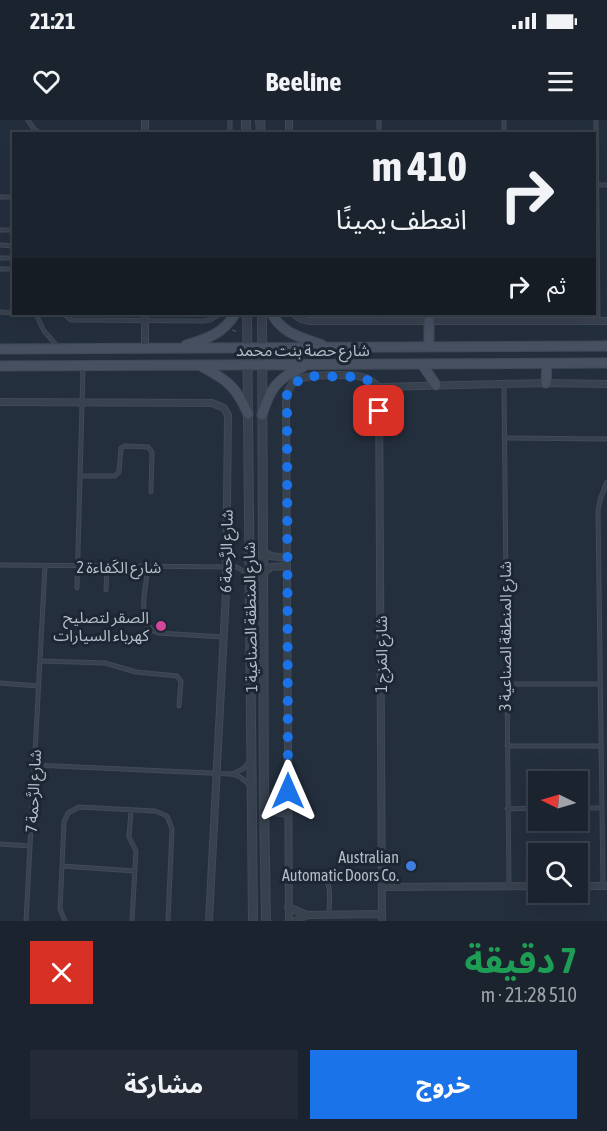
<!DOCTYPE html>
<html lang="ar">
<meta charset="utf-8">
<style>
body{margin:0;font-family:"Asap Condensed","Noto Sans Arabic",sans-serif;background:#242b36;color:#f1f3f6;direction:rtl;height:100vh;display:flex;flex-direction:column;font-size:22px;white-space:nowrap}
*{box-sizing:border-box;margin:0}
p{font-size:20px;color:#a0a4aa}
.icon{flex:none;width:33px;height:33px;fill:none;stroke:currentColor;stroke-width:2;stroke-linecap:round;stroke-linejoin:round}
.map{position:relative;height:801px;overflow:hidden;direction:ltr}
.drawer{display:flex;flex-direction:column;background:#1b232e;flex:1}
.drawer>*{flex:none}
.guide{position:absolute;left:12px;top:12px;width:584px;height:183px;border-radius:0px;box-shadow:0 6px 24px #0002,0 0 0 2px #39404a;direction:rtl;background:#1b232e;color:#f1f3f6;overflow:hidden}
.needle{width:39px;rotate:275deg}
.controls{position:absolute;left:528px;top:651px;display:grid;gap:12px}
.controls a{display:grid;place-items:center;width:60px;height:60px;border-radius:0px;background:#1b232e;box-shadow:0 6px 24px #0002,0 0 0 2px #39404a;font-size:30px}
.pin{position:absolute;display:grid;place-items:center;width:51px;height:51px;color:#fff;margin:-26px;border-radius:12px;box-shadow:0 3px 9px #0006}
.me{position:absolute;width:66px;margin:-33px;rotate:0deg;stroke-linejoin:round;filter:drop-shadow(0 0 4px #0008)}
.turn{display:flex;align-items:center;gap:21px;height:126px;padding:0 30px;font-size:27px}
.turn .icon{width:78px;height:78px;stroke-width:2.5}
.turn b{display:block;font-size:42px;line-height:51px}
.then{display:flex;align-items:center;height:57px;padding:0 30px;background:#0003;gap:12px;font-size:22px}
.round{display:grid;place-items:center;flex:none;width:63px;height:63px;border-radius:0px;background:#242b36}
.headline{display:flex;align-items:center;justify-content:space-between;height:102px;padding:0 30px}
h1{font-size:36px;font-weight:700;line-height:45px;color:#1e9e55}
.cta{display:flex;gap:12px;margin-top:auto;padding:12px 30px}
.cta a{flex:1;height:69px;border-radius:0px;background:#1a73e8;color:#fff;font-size:24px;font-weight:700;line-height:69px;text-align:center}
.cta a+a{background:#242b36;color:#f1f3f6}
.status{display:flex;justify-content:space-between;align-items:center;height:42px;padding:0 30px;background:#1b232e;direction:ltr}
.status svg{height:16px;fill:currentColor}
header{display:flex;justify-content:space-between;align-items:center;height:78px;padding:0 30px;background:#1b232e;font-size:27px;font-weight:700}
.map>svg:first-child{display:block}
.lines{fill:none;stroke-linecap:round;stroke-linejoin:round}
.service-casing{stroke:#414a57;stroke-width:5}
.minor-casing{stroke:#414a57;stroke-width:8}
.tertiary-casing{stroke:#414a57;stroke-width:10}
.secondary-casing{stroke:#414a57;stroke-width:11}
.path{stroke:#3f5557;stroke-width:1.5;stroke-dasharray:4.5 4.5;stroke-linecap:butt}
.service{stroke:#38414e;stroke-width:3}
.minor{stroke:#38414e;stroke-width:6}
.tertiary{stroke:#38414e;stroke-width:8}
.secondary{stroke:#465061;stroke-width:9}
.route{stroke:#1a73e8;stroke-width:10;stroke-dasharray:0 18}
.hotel-dot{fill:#d1479c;stroke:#1d2633;stroke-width:2}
.shop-dot{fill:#3f7fe0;stroke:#1d2633;stroke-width:2}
.labels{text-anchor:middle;stroke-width:6;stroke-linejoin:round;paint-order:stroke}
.street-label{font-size:16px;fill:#b4bcc9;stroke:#1d2633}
.poi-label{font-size:16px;fill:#b4bcc9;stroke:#1d2633;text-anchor:end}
</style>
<div class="status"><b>21:21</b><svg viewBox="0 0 49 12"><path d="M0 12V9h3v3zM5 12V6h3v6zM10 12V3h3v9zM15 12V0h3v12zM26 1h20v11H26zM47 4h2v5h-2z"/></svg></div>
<header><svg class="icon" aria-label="menu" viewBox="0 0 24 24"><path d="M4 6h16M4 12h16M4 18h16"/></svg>Beeline<svg class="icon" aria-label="heart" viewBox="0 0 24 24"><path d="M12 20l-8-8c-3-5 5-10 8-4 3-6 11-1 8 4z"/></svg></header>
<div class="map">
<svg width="607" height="801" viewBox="0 0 607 801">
<rect width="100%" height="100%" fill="#242f3e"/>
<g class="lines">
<g class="service-casing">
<path id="service" d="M28 0 34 9 42 14
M230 0V14
M379 0V14
M504 0V14
M596 0 598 200
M597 65H607
M0 77H14
M0 110H14
M0 125 14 126
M0 138H14
M0 149H14
M0 192 14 193
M36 194 44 211 58 227
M64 194 71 200 202 201 210 200 220 194
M379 194V201
M504 265 509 765
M504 318 607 319
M81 356H115L119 352 121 328 125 326 148 327 152 332 151 372
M0 445 237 447 248 454
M148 447C146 467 135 505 158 513L223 517
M77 468 83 248
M106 470 107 447
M40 541 105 543 136 552 177 556 181 561 179 586
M0 563 38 566
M505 564H600
M507 626H601
M34 645 231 654 240 657 250 665
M232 654 243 649 249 642
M578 688H602
M507 689 538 688
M131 690 129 717 136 731 132 801
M0 724 30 726
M62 746 135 751
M288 756 321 755C333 762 329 781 329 793
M603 766 598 390 601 377 607 362
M26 801 45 446
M65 801 60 789 64 702 68 693 79 687 155 691 167 696 172 709 168 801"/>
</g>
<g class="minor-casing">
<path id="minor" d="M289 0V14
M145 14V0
M294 194 301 199 308 201H607
M145 227V194
M379 267 382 801
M0 282 212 283 224 288 228 295 226 472 209 801
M262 431 271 436 287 438
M263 453 271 447 287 446
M264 684 274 692 288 694
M578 766H607
M382 767 538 766
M288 787 307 795
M289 801 286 283C287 275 288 267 295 261 305 254 349 254 362 257 369 258 374 263 379 267L546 263 607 264
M295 801 307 795 382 794"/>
</g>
<g class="tertiary-casing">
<path id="tertiary" d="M246 0V14
M260 0 261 14
M247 194 253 801
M262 194 264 684 266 801"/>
</g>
<g class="secondary-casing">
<path id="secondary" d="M272 194C283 214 301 217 322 225
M186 225C207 219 224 213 235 194
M429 226V201
M0 229 607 226
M422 244 436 265
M0 246 607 243
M201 246C227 260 236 266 248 294
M546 263 547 244
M262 295C270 269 277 258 303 247"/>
</g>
<path class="path" d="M232 210 241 213"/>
<use href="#service" class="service"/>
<use href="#minor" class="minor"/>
<use href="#tertiary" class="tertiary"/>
<use href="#secondary" class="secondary"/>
</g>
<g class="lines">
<path class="route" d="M288 671 287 275 293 264 307 256 362 257 379 267V291"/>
</g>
<circle class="hotel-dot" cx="161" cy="506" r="6"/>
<circle class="shop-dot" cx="411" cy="746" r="6"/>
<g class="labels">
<g class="street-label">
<text x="303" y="236">شارع حصة بنت محمد</text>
<text transform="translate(226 431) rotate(-89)" y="6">شارع الرَّحمة 6</text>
<text x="119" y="453">شارع الكَفاءة 2</text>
<text transform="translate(250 497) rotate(-91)" y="6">شارع المنطقة الصناعية 1</text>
<text transform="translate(505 516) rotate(-90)" y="6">شارع المنطقة الصناعية 3</text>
<text transform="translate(381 534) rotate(-90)" y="6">شارع المَزج 1</text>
<text transform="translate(33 671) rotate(-87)" y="6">شارع الرَّحمة 7</text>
</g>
<g class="poi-label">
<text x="149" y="503">الصقر لتصليح<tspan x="149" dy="18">كهرباء السيارات</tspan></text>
<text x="399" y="743">Australian<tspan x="399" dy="18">Automatic Doors Co.</tspan></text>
</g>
</g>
</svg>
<div class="controls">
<a><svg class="needle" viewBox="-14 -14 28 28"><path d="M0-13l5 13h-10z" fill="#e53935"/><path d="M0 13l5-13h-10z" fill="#a0a4aa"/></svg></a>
<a><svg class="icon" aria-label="search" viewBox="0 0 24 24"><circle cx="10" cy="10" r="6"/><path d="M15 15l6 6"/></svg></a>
</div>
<div class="pin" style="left:379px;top:291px;background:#d93025"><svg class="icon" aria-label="arrive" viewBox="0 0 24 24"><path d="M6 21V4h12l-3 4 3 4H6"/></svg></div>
<svg class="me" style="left:288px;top:671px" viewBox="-20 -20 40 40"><path d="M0-17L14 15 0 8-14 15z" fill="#1a73e8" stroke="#fff" stroke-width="4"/></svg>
<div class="guide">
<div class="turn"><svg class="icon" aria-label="right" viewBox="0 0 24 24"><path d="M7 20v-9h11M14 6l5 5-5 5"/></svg><div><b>410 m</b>انعطف يمينًا</div></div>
<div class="then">ثم<svg class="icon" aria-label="right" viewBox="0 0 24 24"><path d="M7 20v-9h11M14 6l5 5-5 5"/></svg></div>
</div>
</div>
<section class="drawer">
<div class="headline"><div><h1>7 دقيقة</h1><p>510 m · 21:28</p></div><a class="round" style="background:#d93025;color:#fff"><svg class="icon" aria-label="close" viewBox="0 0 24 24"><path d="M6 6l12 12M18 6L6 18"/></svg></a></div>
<div class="cta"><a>خروج</a><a>مشاركة</a></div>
</section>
